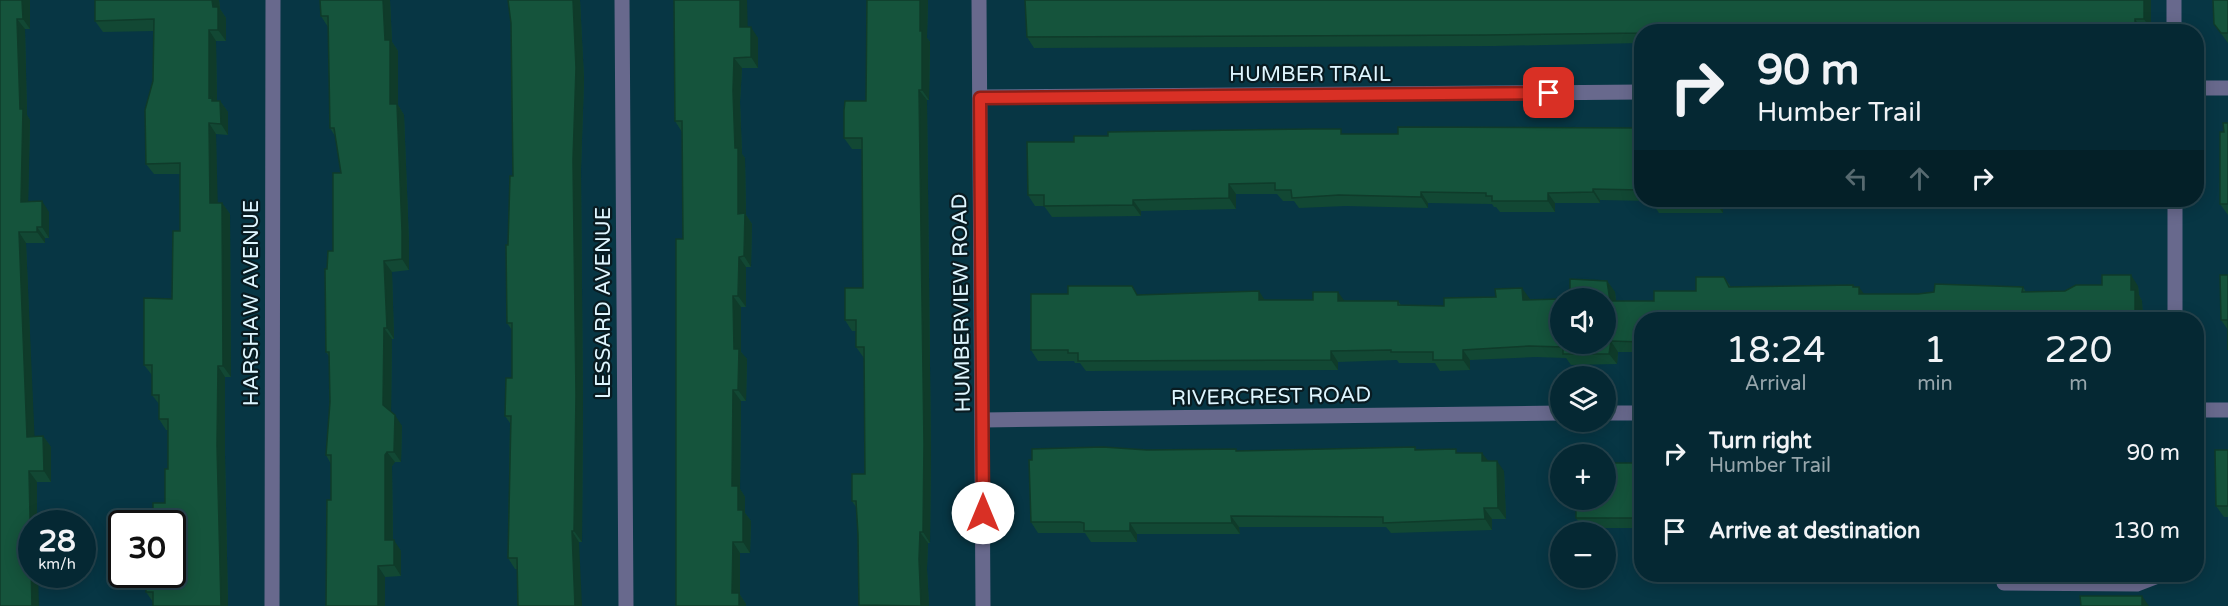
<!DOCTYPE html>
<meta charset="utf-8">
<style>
body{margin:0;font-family:"Varela Round",sans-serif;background:#13343f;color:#f1f3f6;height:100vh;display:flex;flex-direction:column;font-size:22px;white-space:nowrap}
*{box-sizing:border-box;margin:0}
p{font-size:20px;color:#97a6ac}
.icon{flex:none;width:33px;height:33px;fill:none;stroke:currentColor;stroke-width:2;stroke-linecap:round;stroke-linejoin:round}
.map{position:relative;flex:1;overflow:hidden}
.drawer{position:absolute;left:1634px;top:312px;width:570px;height:270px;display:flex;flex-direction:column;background:#052833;border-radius:24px;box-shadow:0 3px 15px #0003,0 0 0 2px #26444e}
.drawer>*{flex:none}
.hud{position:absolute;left:1634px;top:24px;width:570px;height:183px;border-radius:24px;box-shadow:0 3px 15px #0003,0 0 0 2px #26444e;background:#052833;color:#f1f3f6;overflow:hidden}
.fabs{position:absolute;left:1550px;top:288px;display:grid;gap:12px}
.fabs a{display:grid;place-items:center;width:66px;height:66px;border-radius:50%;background:#052833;box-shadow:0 3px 15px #0003,0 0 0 2px #26444e;font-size:30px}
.speed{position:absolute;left:18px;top:510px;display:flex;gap:12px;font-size:30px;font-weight:700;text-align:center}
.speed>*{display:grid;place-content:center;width:78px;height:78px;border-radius:50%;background:#052833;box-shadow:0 3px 15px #0003,0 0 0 2px #26444e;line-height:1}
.speed small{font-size:15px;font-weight:400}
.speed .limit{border:3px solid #111;border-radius:9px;background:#fff;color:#111}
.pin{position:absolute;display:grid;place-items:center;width:51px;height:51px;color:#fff;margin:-26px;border-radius:12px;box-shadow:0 3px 9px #0006}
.me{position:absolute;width:66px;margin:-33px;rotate:0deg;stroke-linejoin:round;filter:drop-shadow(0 0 4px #0008)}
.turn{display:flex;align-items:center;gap:21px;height:126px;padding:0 24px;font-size:27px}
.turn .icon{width:78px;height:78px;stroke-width:2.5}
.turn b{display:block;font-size:42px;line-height:51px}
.lanes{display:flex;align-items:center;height:57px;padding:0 24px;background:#0003;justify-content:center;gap:30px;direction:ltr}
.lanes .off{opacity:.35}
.eta{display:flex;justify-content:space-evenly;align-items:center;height:102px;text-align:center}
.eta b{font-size:36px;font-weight:600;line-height:42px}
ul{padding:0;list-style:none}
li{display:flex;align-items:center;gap:18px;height:78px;padding:0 24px}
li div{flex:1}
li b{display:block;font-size:22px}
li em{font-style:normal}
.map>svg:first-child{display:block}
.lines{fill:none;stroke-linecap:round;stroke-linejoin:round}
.street{stroke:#68698d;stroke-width:15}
.wall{fill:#124834}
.shaded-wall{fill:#0f3b2a}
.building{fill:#15543c;stroke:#0f3b2a;stroke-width:1.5}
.route-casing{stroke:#8d1f18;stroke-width:15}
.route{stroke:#d93025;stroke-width:10}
.labels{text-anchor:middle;stroke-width:4.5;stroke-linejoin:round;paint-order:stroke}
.street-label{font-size:21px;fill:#dff6ff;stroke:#091b21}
</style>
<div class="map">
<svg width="2228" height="606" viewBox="0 0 2228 606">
<rect width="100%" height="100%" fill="#073644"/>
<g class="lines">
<path class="street" d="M622 0 626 606
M979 0 983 606
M2174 0V32
M2196 88H2228
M980 97 1641 92
M2175 200V320
M2196 410H2228
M1605 413H1641
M983 420 1560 413
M2004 583 2137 584 2163 574
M272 606 273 0"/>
</g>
<path class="wall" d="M0 0H30V29H25L27 115 30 120 28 201 49 212V238H45V243H26L34 436H43L51 447V482H37V524H32L0 606Z
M95 0H219L220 9 226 18V41H216L217 101H220L228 112V135L216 134 217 203H222L230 214 231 377H225V456L228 606H153V602L146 592 172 574 165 503 168 469V430H166L159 419V404L152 395V375L144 365 172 299 180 231V174H154L146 164 153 81 154 31 103 32 95 21Z
M320 0H390L392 42 398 51V105L404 115 409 242V270L392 272 394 339H392L391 412 402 426 401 462H395L392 466 393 540 401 551V576L385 577 331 500V464L326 455 330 402 329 356 326 352 327 269 333 251 341 173 335 136 330 128 328 27 321 16Z
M508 0H580L584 79 581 170 583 406 582 542H579L517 569H515L508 558 510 423 505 416 512 378V330L507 323 508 245 513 176 511 23Z
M867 0H928L927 38 930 42 929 100H927L931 455 930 543H928L927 569 929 606H859V605L858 534 856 507 852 501 865 474 864 358 856 347V331H852L845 320 863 288 862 149H852L844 138 866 101Z
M1025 0H2151V30H2142V32H1641V43L1494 46 1034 48 1027 37Z
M2228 0V43L2214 24Z
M748 27 758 38V68H742L740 102 742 154 745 158 746 215 752 224 751 267H746V307H741V352L747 359 746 401H741L740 489 745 497V513L751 521 750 553H740V595L746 604 676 606 683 239 682 132 675 121Z
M2228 123V215L2220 204 2224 132Z
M1641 128V200H1857V201H1737L1734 205 1723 206V213H1659L1651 201 1600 200V203H1555V212H1500L1496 207H1494L1492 204 1428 203V208L1346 206 1299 208 1294 201H1283L1277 194H1236V209L1141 211V216L1052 217 1044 206H1035L1028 195 1074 142 1345 134H1398Z
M2100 200H2139V207L2104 206Z
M2228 275V330L2221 320Z
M1724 277 1731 287 1853 285 1864 294H1918L2023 287 2026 292 2065 291 2138 286 2139 295 2142 301 2143 320H1641V352H1618L1617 364 1571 365 1566 358 1536 357 1470 360V370L1440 371 1435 363H1399L1397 360 1338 362V370L1086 371 1080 363H1075L1074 361H1038L1031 350 1068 294 1138 295 1265 300 1398 301 1401 305 1444 306 1530 300 1570 298 1607 281 1615 292 1616 301H1654L1696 291Z
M1415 447 1417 450 1459 453 1488 461 1504 471 1506 519H1492V530L1391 533 1386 527H1239L1240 534H1137V542H1091L1085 533H1038L1031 522 1147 450 1236 449 1237 451Z
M2228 450V517H2224L2216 506Z
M1641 463V528H1583L1576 518Z"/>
<path class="shaded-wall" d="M22 0H30V29L23 19Z
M212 0H219L220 9 226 18V41L218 30 213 7Z
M383 0H390L392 42 398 51V105L404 115 409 242V270L402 259 385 40Z
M573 0H580L584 79 581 170 583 406 582 542 574 531Z
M740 0H747L748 38 740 27Z
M920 0H928L927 38 930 42 929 100 922 90 920 31Z
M2144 0H2151V30L2144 19Z
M17 19 25 29 27 115 30 120 28 212 21 202Z
M2135 19 2142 30V32H2137L2135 28Z
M751 27 758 38V68L751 57Z
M209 30 216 41 217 104 209 98Z
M734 58 742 68 740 102 742 154 745 158 746 215 752 224 751 267 744 256 738 214 733 91Z
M919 90 927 100 931 455 930 543 923 532Z
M220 101 228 112V135L221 124Z
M209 123 216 134 218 214 210 203Z
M1229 184 1236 194V209L1229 198Z
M1593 189 1600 200V203L1593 192Z
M1421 192 1428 203V208L1421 197Z
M1548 193 1555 203V212L1548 201Z
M1133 200 1141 211V216L1133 205Z
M1716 200H1719L1723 206V213L1715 202Z
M1730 200H1736L1737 201 1734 205Z
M2134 200H2139V207Z
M42 201 49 212V238L42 227Z
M222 203 230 214 231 377 223 366Z
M37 227 45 238V243L37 232Z
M19 232 26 243 35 447 27 437Z
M739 257 746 267V307L738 296Z
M384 261 392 272 394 339 387 328Z
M2131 275 2138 286 2139 295 2142 301 2143 320H2140L2135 313 2131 290Z
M1607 281 1615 292 1617 311 1610 301Z
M1853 285 1859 294V287L1867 298V304L1853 287Z
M1522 288 1530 299V310L1523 300Z
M1259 291 1266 302 1259 300Z
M1338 292 1346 303 1338 301Z
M733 296 741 307V352L747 359 746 401 738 390 734 349Z
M2131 313 2136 320H2131Z
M384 328 392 339 391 416 383 405Z
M1611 341 1618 352 1617 364 1609 354Z
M1463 350 1470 360V370L1463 360Z
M1331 351 1338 362V370L1331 360Z
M218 366 225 377V456L228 606H221L217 445Z
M733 390 741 401 740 489 745 497V513L751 521 750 553 743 542 738 510 732 486Z
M395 415 402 426 401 462 394 452Z
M43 436 51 447V482L44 471Z
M387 452 395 462 392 466 393 551 385 540V455Z
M1482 453 1490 463 1482 461Z
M1497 461 1504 471 1506 519 1498 508Z
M29 471 37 482V524H32V574H38L39 606H32Z
M1484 508 1492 519V530L1485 519Z
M1231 516 1239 527 1240 534 1232 523Z
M1130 523 1137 534V542L1130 531Z
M572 531 579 542 582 606H575Z
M920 532 928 543 927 569 929 606H921L919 559Z
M394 540 401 551V576L394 565Z
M733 542 740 553V595L746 604V606H739L732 593Z
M378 566 385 577V606H378Z
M2142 596 2149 606H2142Z"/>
<path class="building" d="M0 0H22L23 19H17L20 109H23L21 202 42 201V227H37V232H19L27 437 43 436 44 471H29L32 606H0Z
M95 0H212L213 7H218V30H209V98L212 97V101H220L221 124 209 123 210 203H222L223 366H218L217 445 221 606H153V592H146V574H172V524H153V503H165V469H168V419H159V395H152V365H144V298L172 299 173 231H180V163L146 164 145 110 153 81 154 19 95 21Z
M320 0H383L385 40H390V104H397L402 231V259L384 261 387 328H384L383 405 395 415 394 452H387L385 455V540H394V565L378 566V606H326L327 500H331V455H326L330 402 329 352H326L325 269H327L328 251H333V173H341L334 128H330L328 16H321Z
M508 0H573L576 68 573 160 576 395 574 531H572L575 606H518L517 558H508L511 416H505L506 378H512V323H507L506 245H508L510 176H513L511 23Z
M674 0H740V27H751V57L734 58 733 91 735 148H738V214L745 213 744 256 739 257 738 296H733L734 349H739L738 390H733L732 486H738V510H743V542H733L732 593H739V606H676V239H683L682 121H675Z
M867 0H920V31H922V90H919L924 444 923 532H920L919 559 921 606 859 605 858 534 856 501H852V474H865L864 347H856V320H845V288H863L862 138H844V110L845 101H866Z
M1025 0H2144V19H2135V28L2007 27 1715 32H1641V33L1487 35 1027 37Z
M2213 0H2228V33H2221L2214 24Z
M2223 123H2228V204H2220V132H2224Z
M1398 127 1641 128V190L1593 189V192L1548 193V201H1492V196H1486V193L1421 192V197L1339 195 1292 198 1291 190H1275V183L1229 184V198L1133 200V205L1044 206V195H1028L1027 142H1074V136H1108V132L1309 129H1341V134H1398Z
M1652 200H1716L1715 202H1651Z
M2102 275H2131V290H2135V313H2131V320H1641V342L1611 341 1609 354H1563V347L1529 346 1463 350V360H1433V352H1391V350L1331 351V360L1078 361V353H1068V350H1031V294H1068V286H1132L1137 295 1259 291V300H1313V292H1338V301H1398V305L1444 306V298L1496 297 1495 289 1522 288 1523 300 1560 299V344H1605V298H1567H1570V279L1607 281 1610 301H1654V291H1696V277H1724L1729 287 1853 285V287H1859V294H1918L1934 292 1935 284 2023 287 2022 292 2065 291 2076 285H2102Z
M2220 275H2228V350V320H2221Z
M1103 447 1147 450 1236 449V451L1415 447V450L1456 449V453H1482V461H1497L1498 508H1484L1485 519 1383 523V517H1379L1231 516 1232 523H1130V531H1084V523L1080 522H1031L1029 460H1032V449Z
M2215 450H2228V506H2216Z
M1605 463H1641V518H1576V500H1605Z
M2080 596H2142V606H2081Z"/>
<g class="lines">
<g class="route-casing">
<path id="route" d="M983 513 980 98 1549 93"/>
</g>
<use href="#route" class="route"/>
</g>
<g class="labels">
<g class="street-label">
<text x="1310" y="81">HUMBER TRAIL</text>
<text transform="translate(251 303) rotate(-90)" y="7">HARSHAW AVENUE</text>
<text transform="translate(603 303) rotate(-90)" y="7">LESSARD AVENUE</text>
<text transform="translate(961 303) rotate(-91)" y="7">HUMBERVIEW ROAD</text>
<text transform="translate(1271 396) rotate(-1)" y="7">RIVERCREST ROAD</text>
</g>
</g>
</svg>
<div class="fabs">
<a><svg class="icon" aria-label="sound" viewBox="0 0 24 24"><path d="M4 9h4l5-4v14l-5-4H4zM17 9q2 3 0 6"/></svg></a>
<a><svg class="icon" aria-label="layers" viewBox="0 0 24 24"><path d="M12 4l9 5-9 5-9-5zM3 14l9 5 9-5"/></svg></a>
<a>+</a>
<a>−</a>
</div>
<div class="speed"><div>28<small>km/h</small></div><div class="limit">30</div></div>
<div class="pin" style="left:1549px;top:93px;background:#d93025"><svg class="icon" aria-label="arrive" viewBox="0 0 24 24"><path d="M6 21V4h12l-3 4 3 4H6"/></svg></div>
<svg class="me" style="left:983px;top:513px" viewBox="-20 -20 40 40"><circle r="19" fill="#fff"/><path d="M0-13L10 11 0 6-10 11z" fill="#d93025"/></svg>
<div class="hud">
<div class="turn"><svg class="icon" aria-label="right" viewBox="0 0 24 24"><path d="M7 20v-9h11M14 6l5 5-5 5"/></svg><div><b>90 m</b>Humber Trail</div></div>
<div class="lanes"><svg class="icon off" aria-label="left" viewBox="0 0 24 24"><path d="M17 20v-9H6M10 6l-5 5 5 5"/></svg><svg class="icon off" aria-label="ahead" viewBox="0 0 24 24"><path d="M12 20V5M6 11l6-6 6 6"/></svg><svg class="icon" aria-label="right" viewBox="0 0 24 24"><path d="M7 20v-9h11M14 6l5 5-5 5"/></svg></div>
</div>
<section class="drawer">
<div class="eta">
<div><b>18:24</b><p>Arrival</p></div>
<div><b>1</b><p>min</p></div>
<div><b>220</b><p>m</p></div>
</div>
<ul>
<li><svg class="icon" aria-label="right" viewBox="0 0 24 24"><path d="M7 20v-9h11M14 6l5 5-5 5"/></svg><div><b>Turn right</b><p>Humber Trail</p></div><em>90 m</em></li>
<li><svg class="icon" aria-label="arrive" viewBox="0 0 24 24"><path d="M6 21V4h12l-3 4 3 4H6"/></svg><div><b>Arrive at destination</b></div><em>130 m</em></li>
</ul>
</section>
</div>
